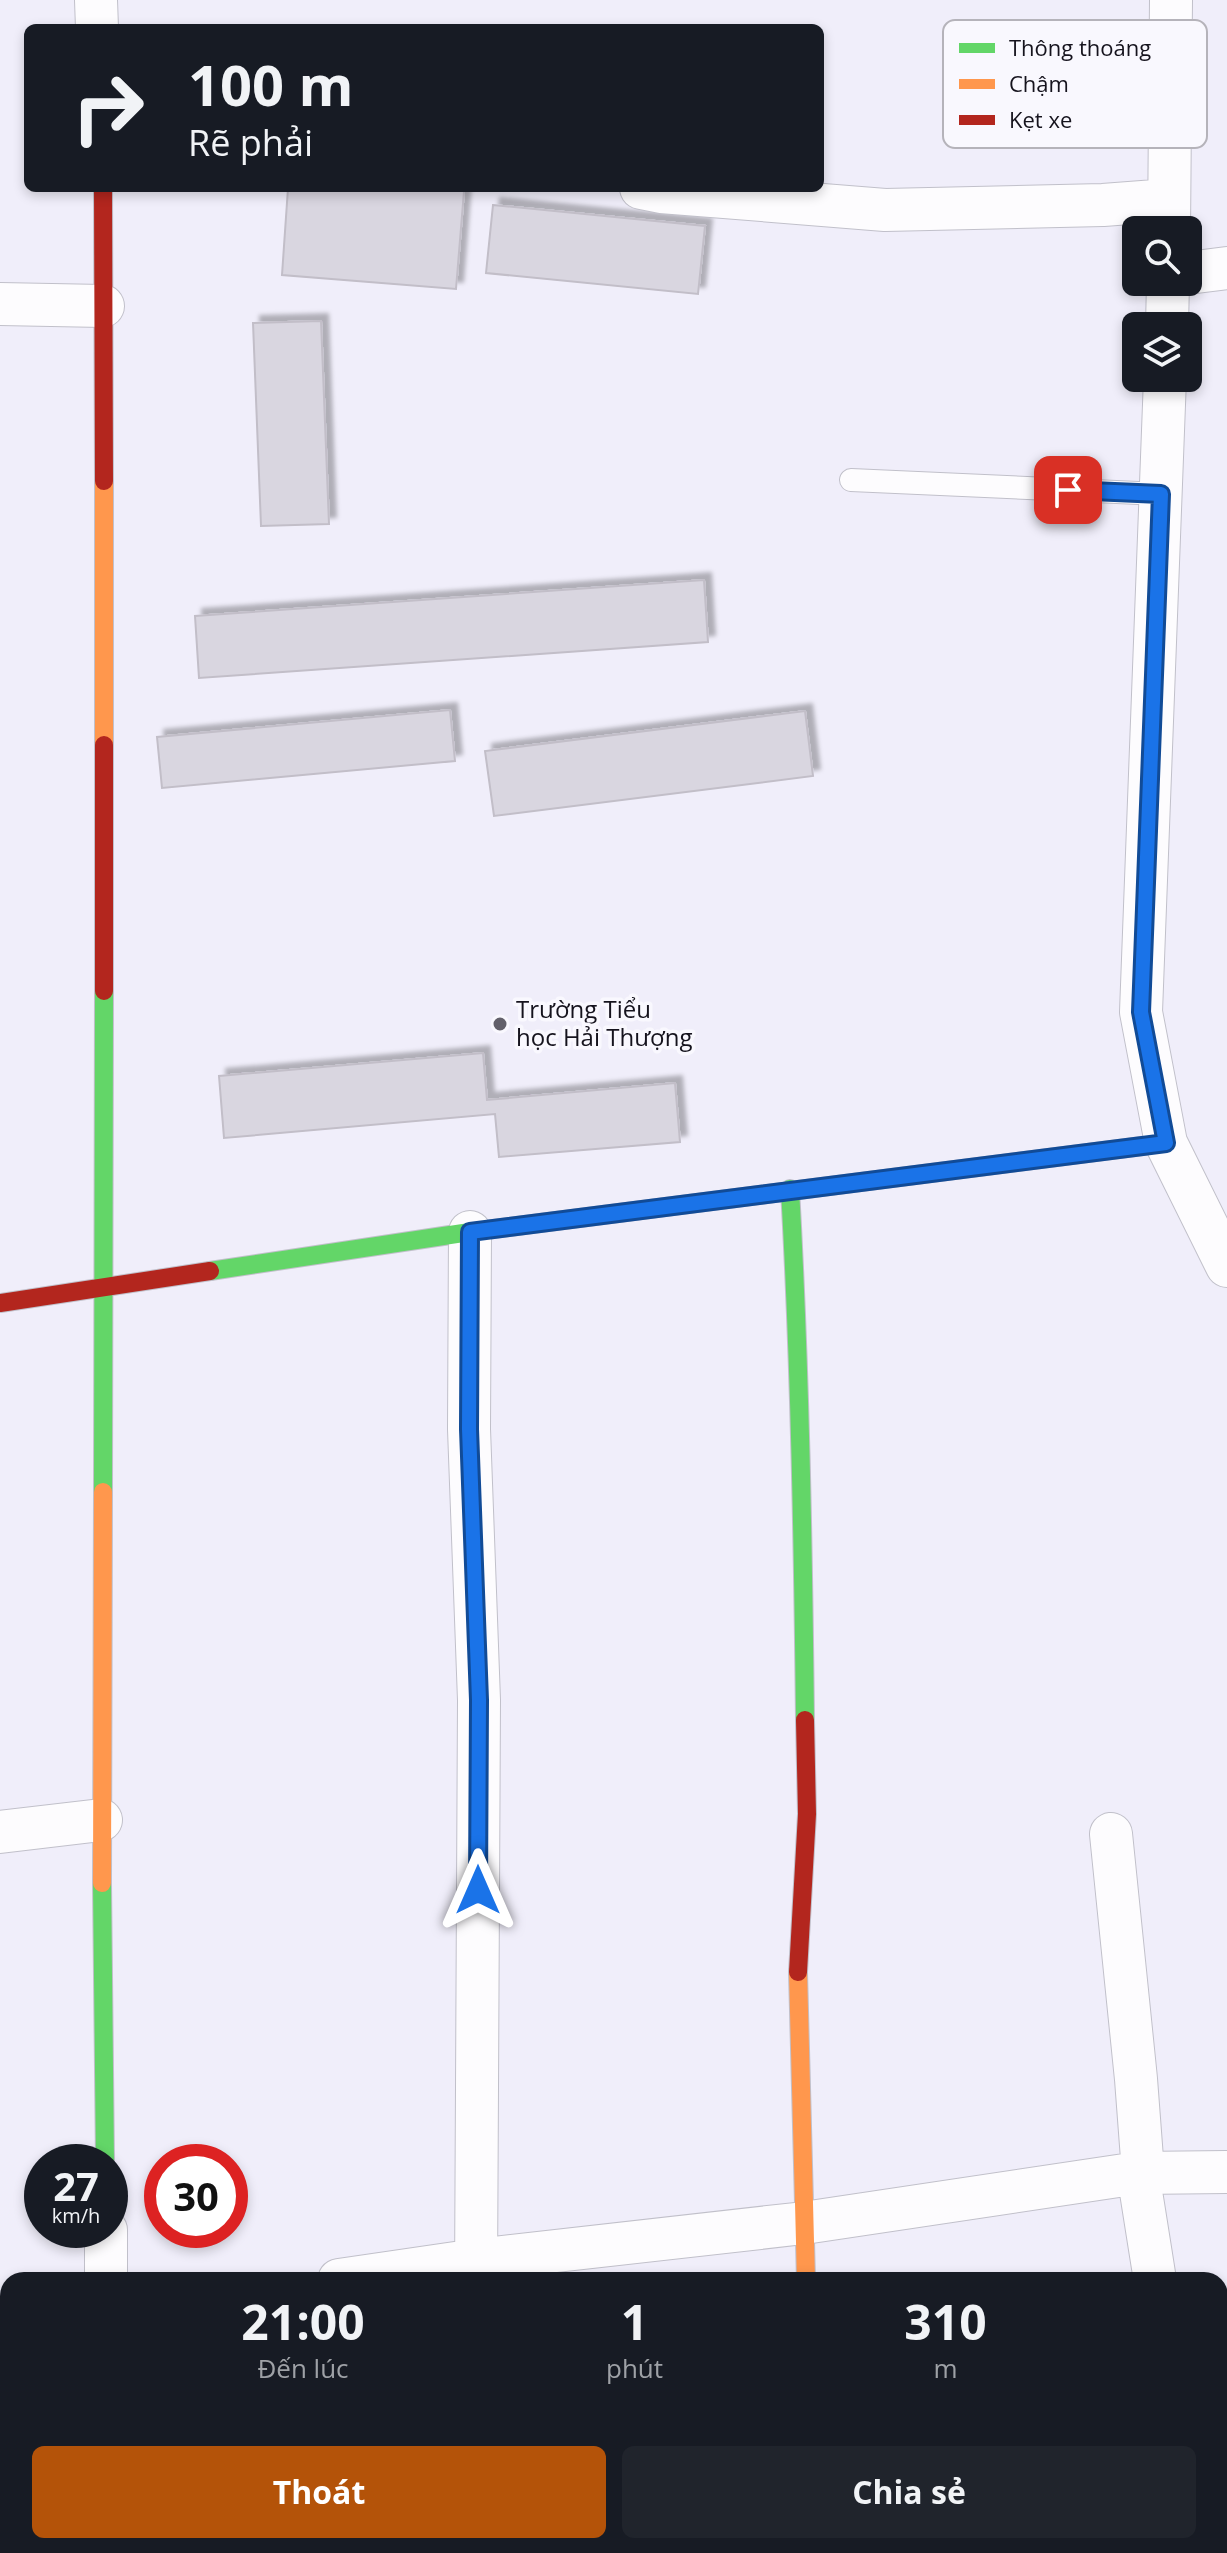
<!DOCTYPE html>
<html lang="vi">
<meta charset="utf-8">
<style>
body{margin:0;font-family:"Open Sans",sans-serif;background:#20242c;color:#f1f3f6;height:100vh;display:flex;flex-direction:column;font-size:30px;white-space:nowrap}
*{box-sizing:border-box;margin:0}
p{font-size:26px;color:#9ea1a6}
.icon{flex:none;width:44px;height:44px;fill:none;stroke:currentColor;stroke-width:2;stroke-linecap:round;stroke-linejoin:round}
.map{position:relative;flex:1;overflow:hidden}
.sheet{position:absolute;left:0px;top:2272px;width:1228px;height:282px;display:flex;flex-direction:column;background:#171b24;border-radius:24px 24px 0 0;box-shadow:0 4px 12px #0003}
.sheet>*{flex:none}
.hud{position:absolute;left:24px;top:24px;width:800px;height:168px;border-radius:12px;box-shadow:0 4px 12px #0003;background:#171b24;color:#f1f3f6;overflow:hidden}
.controls{position:absolute;left:1122px;top:216px;display:grid;gap:16px}
.controls a{display:grid;place-items:center;width:80px;height:80px;border-radius:12px;background:#171b24;box-shadow:0 4px 12px #0003;font-size:40px}
.speed{position:absolute;left:24px;top:2144px;display:flex;gap:16px;font-size:40px;font-weight:700;text-align:center}
.speed>*{display:grid;place-content:center;width:104px;height:104px;border-radius:50%;background:#171b24;box-shadow:0 4px 12px #0003;line-height:1}
.speed small{font-size:20px;font-weight:400}
.speed .limit{border:12px solid #d22;background:#fff;color:#111}
.pin{position:absolute;display:grid;place-items:center;width:68px;height:68px;color:#fff;margin:-34px;border-radius:16px;box-shadow:0 4px 12px #0006}
.me{position:absolute;width:88px;margin:-44px;rotate:0deg;stroke-linejoin:round;filter:drop-shadow(0 0 6px #0008)}
.turn{display:flex;align-items:center;gap:28px;height:168px;padding:0 32px;font-size:36px}
.turn .icon{width:104px;height:104px;stroke-width:2.5}
.turn b{display:block;font-size:56px;line-height:68px}
.eta{display:flex;justify-content:space-evenly;align-items:center;height:136px;text-align:center}
.eta b{font-size:48px;font-weight:700;line-height:56px}
.action{display:flex;gap:16px;margin-top:auto;padding:16px 32px}
.action a{flex:1;height:92px;border-radius:12px;background:#b45309;color:#fff;font-size:32px;font-weight:700;line-height:92px;text-align:center}
.action a+a{background:#20242c;color:#f1f3f6}
.map>svg:first-child{display:block}
.building{fill:#d9d6e0;stroke:#c2bec8;stroke-width:2;filter:url(#shadow)}
.lines{fill:none;stroke-linecap:round;stroke-linejoin:round}
.lane-casing{stroke:#c1c0ca;stroke-width:24}
.street-casing{stroke:#c1c0ca;stroke-width:44}
.fast-casing{stroke:#c1c0ca;stroke-width:20}
.slow-casing{stroke:#c1c0ca;stroke-width:20}
.jam-casing{stroke:#c1c0ca;stroke-width:20}
.lane{stroke:#fdfcfe;stroke-width:22}
.street{stroke:#fdfcfe;stroke-width:42}
.fast{stroke:#63d668;stroke-width:18}
.slow{stroke:#ff974d;stroke-width:18}
.jam{stroke:#b3261e;stroke-width:18}
.route-casing{stroke:#114b97;stroke-width:20}
.route{stroke:#1a73e8;stroke-width:14}
.poi-dot{fill:#62606a;stroke:#f9f8fe;stroke-width:3}
.labels{text-anchor:middle;stroke-width:7;stroke-linejoin:round;paint-order:stroke}
.poi-label{font-size:24px;fill:#15131d;stroke:#f9f8fe;text-anchor:start}
.key{fill:#f9f8fe;stroke:#b5b3ba;stroke-width:2}
.key-label{font-size:22px;fill:#15131d}
</style>
<div class="map">
<svg width="1227" height="2553" viewBox="0 0 1227 2553">
<defs>
<filter id="shadow"><feDropShadow dx="7" dy="-7" stdDeviation="2" flood-color="#0004"/></filter>
</defs>
<rect width="100%" height="100%" fill="#f0eefa"/>
<path class="building" d="M288 188H423L464 191 456 289 282 275Z
M493 205 705 226 698 294 486 273Z
M321 321 329 524 261 526 253 323Z
M704 580 708 642 199 678 195 616Z
M450 710 455 761 162 788 157 737Z
M805 711 813 776 494 816 485 751Z
M483 1053 487 1100 675 1083 680 1142 499 1157 495 1114 224 1138 219 1076Z"/>
<g class="lines">
<g class="lane-casing">
<path id="lane" d="M851 480 1161 494"/>
</g>
<g class="street-casing">
<path id="street" d="M96 0 97 28
M641 188 661 192 885 210 1103 205 1169 200
M1169 230 1171 0
M1188 273 1227 268
M0 304 103 306
M1167 326 1168 282
M1165 378 1141 1012 1166 1143 1227 1266
M470 1232 469 1429 479 1700 476 2280
M0 1832 101 1820
M1111 1834 1136 2079 1143 2172 1138 2173 1155 2280
M106 2230V2280
M339 2280 476 2260 804 2223 1138 2173 1227 2172
M0 2328 8 2327
M111 2546V2553
M482 2546 483 2553
M813 2546V2553
M1201 2546V2553"/>
</g>
<g class="fast-casing">
<path id="fast" d="M790 1189C800 1366 803 1543 805 1720
M210 1271 470 1232 1166 1143
M103 1492 104 991
M102 1883 105 2162"/>
</g>
<g class="slow-casing">
<path id="slow" d="M104 481V745
M102 1883 103 1492
M798 1972 806 2280"/>
</g>
<g class="jam-casing">
<path id="jam" d="M103 188 104 481
M104 745V991
M0 1303 210 1271
M798 1972 807 1814 805 1720"/>
</g>
<use href="#lane" class="lane"/>
<use href="#street" class="street"/>
<use href="#fast" class="fast"/>
<use href="#slow" class="slow"/>
<use href="#jam" class="jam"/>
</g>
<g class="lines">
<g class="route-casing">
<path id="route" d="M478 1890 479 1700 469 1429 470 1232 1166 1143 1141 1012 1161 494 1068 490"/>
</g>
<use href="#route" class="route"/>
</g>
<circle class="poi-dot" cx="500" cy="1024" r="8"/>
<g class="labels">
<g class="poi-label">
<text x="516" y="1018">Trường Tiểu<tspan x="516" dy="28">học Hải Thượng</tspan></text>
</g>
</g>
<rect x="943" y="20" width="264" height="128" rx="12" class="key"/>
<rect x="959" y="43" width="36" height="10" fill="#63d668"/>
<rect x="959" y="79" width="36" height="10" fill="#ff974d"/>
<rect x="959" y="115" width="36" height="10" fill="#b3261e"/>
<g class="key-label">
<text x="1009" y="56">Thông thoáng</text>
<text x="1009" y="92">Chậm</text>
<text x="1009" y="128">Kẹt xe</text>
</g>
</svg>
<div class="controls">
<a><svg class="icon" aria-label="search" viewBox="0 0 24 24"><circle cx="10" cy="10" r="6"/><path d="M15 15l6 6"/></svg></a>
<a><svg class="icon" aria-label="layers" viewBox="0 0 24 24"><path d="M12 4l9 5-9 5-9-5zM3 14l9 5 9-5"/></svg></a>
</div>
<div class="speed"><div>27<small>km/h</small></div><div class="limit">30</div></div>
<div class="pin" style="left:1068px;top:490px;background:#d93025"><svg class="icon" aria-label="arrive" viewBox="0 0 24 24"><path d="M6 21V4h12l-3 4 3 4H6"/></svg></div>
<svg class="me" style="left:478px;top:1890px" viewBox="-20 -20 40 40"><path d="M0-17L14 15 0 8-14 15z" fill="#1a73e8" stroke="#fff" stroke-width="4"/></svg>
<div class="hud">
<div class="turn"><svg class="icon" aria-label="right" viewBox="0 0 24 24"><path d="M7 20v-9h11M14 6l5 5-5 5"/></svg><div><b>100 m</b>Rẽ phải</div></div>
</div>
<section class="sheet">
<div class="eta">
<div><b>21:00</b><p>Đến lúc</p></div>
<div><b>1</b><p>phút</p></div>
<div><b>310</b><p>m</p></div>
</div>
<div class="action"><a>Thoát</a><a>Chia sẻ</a></div>
</section>
</div>
